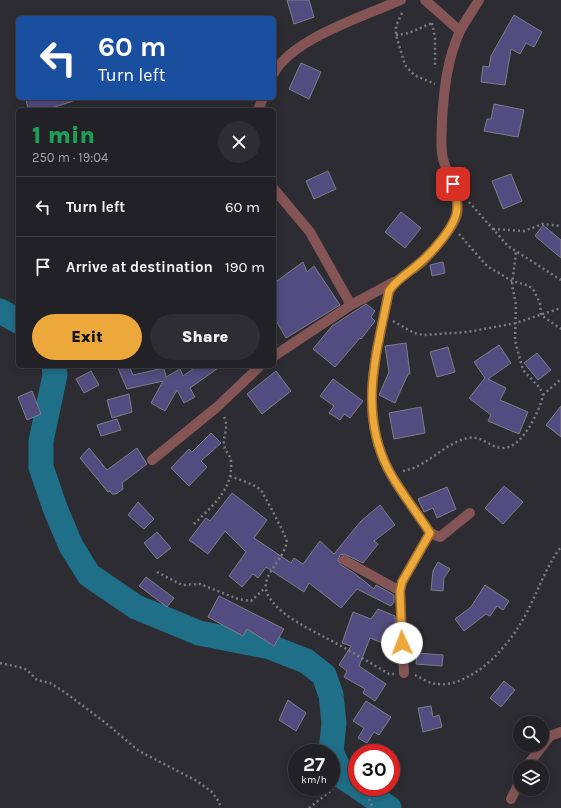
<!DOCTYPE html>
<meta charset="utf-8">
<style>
body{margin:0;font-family:Karla,sans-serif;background:#2e2e32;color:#f1f3f6;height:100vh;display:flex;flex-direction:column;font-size:15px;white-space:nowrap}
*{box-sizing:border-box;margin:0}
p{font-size:13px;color:#a2a3a7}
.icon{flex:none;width:22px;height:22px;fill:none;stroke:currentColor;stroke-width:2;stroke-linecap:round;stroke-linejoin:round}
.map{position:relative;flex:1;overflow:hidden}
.details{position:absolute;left:16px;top:108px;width:260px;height:260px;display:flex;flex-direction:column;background:#222126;border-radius:6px;box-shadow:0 2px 10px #0003,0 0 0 1px #3f3e43}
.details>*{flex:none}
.banner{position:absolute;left:16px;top:16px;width:260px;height:84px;border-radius:6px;box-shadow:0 2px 10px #0003,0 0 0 1px #3f3e43;background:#1a4fa0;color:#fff;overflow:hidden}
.buttons{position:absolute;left:513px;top:716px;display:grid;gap:8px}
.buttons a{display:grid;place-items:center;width:36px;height:36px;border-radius:50%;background:#222126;box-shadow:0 2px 10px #0003,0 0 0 1px #3f3e43;font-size:20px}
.speed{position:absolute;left:288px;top:744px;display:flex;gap:8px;font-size:20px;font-weight:700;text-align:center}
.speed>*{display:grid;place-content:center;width:52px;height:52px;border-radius:50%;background:#222126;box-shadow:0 2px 10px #0003,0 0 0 1px #3f3e43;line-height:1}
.speed small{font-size:10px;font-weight:400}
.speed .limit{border:6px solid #d22;background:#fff;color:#111}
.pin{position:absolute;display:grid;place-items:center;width:34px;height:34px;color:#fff;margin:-17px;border-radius:8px;box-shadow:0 2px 6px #0006}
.me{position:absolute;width:44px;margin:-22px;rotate:358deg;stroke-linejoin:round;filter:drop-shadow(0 0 3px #0008)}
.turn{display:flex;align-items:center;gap:14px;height:84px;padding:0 16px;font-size:18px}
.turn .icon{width:52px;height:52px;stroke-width:2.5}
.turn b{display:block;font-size:28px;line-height:34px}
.round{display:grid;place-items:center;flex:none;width:42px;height:42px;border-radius:21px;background:#2e2e32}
.head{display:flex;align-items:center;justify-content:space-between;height:68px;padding:0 16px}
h1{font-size:24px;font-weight:800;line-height:30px;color:#1e9e55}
.primary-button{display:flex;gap:8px;margin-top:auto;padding:8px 16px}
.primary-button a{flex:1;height:46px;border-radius:24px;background:#eda83b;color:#111;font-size:16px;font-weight:800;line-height:46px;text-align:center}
.primary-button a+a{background:#2e2e32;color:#f1f3f6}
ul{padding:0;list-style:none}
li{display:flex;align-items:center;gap:12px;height:60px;padding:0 16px;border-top:1px solid #3f3e43}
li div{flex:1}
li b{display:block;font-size:15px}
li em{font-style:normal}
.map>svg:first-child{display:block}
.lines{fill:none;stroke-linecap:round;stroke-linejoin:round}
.river{stroke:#206f89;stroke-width:25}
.building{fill:#534c80;stroke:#7e7d85}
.path{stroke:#7c7b81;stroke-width:2.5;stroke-dasharray:2 3;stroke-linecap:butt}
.street{stroke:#855555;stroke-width:10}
.route-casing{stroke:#9a6d26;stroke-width:10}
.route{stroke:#eda83b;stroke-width:7}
</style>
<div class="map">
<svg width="561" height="808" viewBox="0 0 561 808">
<rect width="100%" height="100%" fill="#2d2c33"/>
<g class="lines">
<path class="river" d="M0 311 18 321
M54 366 55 375 41 441V467L55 508 71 546 89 575 136 607 199 633 270 647 306 661 324 675 331 695 334 723 331 752 343 777 357 786
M358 787 389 808"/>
</g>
<path class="building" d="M287 0H309L314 17 294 24Z
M514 15 542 32 534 47 526 43 520 54 511 49 505 85 481 82 483 66 489 67 491 56Z
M301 63 321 72 309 99 289 89Z
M25 98H76V100L46 110H29Z
M494 104 524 110 518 137 484 131 487 119H491Z
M328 171 336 189 314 199 306 181Z
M511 174 522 201 503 209 492 181Z
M401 212 421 228 405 248 385 232Z
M543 225 561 240V258L535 236Z
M303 262 307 272 314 266 340 305 286 338 274 317V283Z
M443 262 445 273 432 276 430 265Z
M366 304 375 311 371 317 375 321 361 339 360 338 335 367 313 349 332 326Z
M406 343 410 374H408L395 403 379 395 389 372 385 346Z
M499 345 511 363 488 379 506 388 500 400 528 412 519 434 488 421 491 415 469 398 485 378 474 362Z
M448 347 455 372 437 377 430 352Z
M537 353 551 370 538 380 524 363Z
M117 366H129L133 375 164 368 166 377 180 369 183 376 197 366H221L190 388 195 397 184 403 177 390 165 411 151 403 163 381 127 389Z
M91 371 99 385 84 393 76 379Z
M276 371 291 391 262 414 247 394Z
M333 379 363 401 350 418 344 414 340 420 329 413 334 406 320 396Z
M32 391 41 414 27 420 18 397Z
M129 394 132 412 112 418 107 400Z
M561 406V437L546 425Z
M421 407 425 433 394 439 389 413Z
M117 419 121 430 101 436 97 425Z
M211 433 221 443 201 461 207 467 189 486 171 468 189 449 192 452Z
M89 448 107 470 137 448 147 464 122 483 123 489 116 494H112L110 491 108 492 80 458Z
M504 486 523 502 503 524 485 508Z
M447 487 456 509 437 518 433 508 424 512 418 499Z
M232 493 267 520 254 538 291 563 294 558 303 564 320 541 334 554 361 521 380 505 395 525 374 541 378 544 363 563 344 554 340 555 338 560 341 565 354 573 374 589 376 585 394 595V602L391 606 357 589 341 608 309 583 304 592 266 567 258 578 253 574 242 587 229 576 246 552 225 531 208 554 189 540 206 518 210 521Z
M138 502 154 519 144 529 128 515Z
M157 532 171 548 157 559 144 543Z
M438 562 450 569 444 578 443 591 431 590 433 571Z
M146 577 174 598 167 607 139 586Z
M485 585 509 601 503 610 497 606 490 616 486 614 464 631 455 619 471 607Z
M219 596 284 629 274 646 247 629 243 636 208 617Z
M378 609 395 616 396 633 390 646 370 638 359 666 386 684 375 701 363 693 365 689 344 677 347 671 339 665 351 646 342 643 353 612 371 619Z
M417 653 443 655 442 666 416 664Z
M504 681 515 690 501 707 490 698Z
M288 700 306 713 296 731 279 720Z
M366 701 391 717 379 735 374 732 367 743 358 738 364 728 353 721Z
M431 706 433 717 439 715 442 727 423 732 418 708Z"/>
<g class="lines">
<path class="path" d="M402 13 396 26V35L405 65 414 75 435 84
M432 23 435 38V68
M396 35 409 33 432 23
M469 202 508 246 561 280
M493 229 524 231 543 224 561 226
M459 234 487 266 512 281 527 285 533 289 540 303 541 315 561 329
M393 321 414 333 424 335 468 332 516 323 561 308
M543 395 561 379
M403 471C427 467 444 443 468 438 482 435 490 448 503 448 522 449 540 410 543 395L540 388 523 370 515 341 516 305 512 285 516 252
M230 476C240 480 252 483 261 490 263 493 285 534 286 539 287 541 287 542 286 545 282 562 257 578 269 597 282 617 308 628 328 639 349 650 369 662 389 674H394
M194 524C212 506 233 490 231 462 231 455 225 452 224 445 223 434 230 426 223 415
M157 572 182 585 200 584 238 599 251 601 265 588
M0 663 23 668 28 671 37 680 50 683 63 691 102 720 139 751 197 781 212 792 219 802 221 808
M415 675C422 678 430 684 437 684 453 686 469 677 482 668 503 651 518 631 530 606 540 586 547 565 561 547
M369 799 373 808
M309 808 333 789"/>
<path class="street" d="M425 0 460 31
M274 73C292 39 366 15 401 0
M258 110 263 98
M274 189 310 232 351 305
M274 356 351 305 394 282
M152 460 217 407 260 366
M470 513 440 537 430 533C417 512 400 492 388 469 358 410 377 352 389 291 397 277 411 272 423 261 433 251 453 228 457 215 461 196 448 177 443 159 440 147 442 132 442 120 444 89 447 60 460 31 465 21 473 10 479 0
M344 560 400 591
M404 673 400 591 402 582 430 533
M526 767 550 736 561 732
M511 799 520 781"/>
</g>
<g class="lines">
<g class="route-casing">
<path id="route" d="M402 643 400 591 402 582 430 533C417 512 400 492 388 469 358 410 377 352 389 291 396 280 406 275 416 266 430 255 457 226 457 208 458 200 454 191 453 184"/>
</g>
<use href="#route" class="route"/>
</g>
</svg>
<div class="buttons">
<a><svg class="icon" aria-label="search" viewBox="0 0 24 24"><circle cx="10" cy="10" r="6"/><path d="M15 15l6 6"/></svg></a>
<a><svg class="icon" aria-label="layers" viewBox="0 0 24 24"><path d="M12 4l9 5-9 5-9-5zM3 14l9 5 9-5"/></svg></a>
</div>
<div class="speed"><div>27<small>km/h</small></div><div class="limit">30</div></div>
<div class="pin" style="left:453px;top:184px;background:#d93025"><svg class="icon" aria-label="arrive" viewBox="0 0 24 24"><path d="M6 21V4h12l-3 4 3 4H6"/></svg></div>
<svg class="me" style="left:402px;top:643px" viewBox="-20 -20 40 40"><circle r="19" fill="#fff"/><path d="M0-13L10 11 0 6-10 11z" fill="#eda83b"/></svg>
<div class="banner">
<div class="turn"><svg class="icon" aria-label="left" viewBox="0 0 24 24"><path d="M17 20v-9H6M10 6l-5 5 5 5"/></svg><div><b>60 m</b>Turn left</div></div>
</div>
<section class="details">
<div class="head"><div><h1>1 min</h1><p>250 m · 19:04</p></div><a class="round"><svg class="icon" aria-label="close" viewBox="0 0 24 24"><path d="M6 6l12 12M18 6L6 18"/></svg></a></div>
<ul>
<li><svg class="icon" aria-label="left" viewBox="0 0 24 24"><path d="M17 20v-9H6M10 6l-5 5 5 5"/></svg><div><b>Turn left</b></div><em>60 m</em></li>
<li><svg class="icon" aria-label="arrive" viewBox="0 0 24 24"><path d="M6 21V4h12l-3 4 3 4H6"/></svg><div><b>Arrive at destination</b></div><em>190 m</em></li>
</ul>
<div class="primary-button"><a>Exit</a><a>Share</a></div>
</section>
</div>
